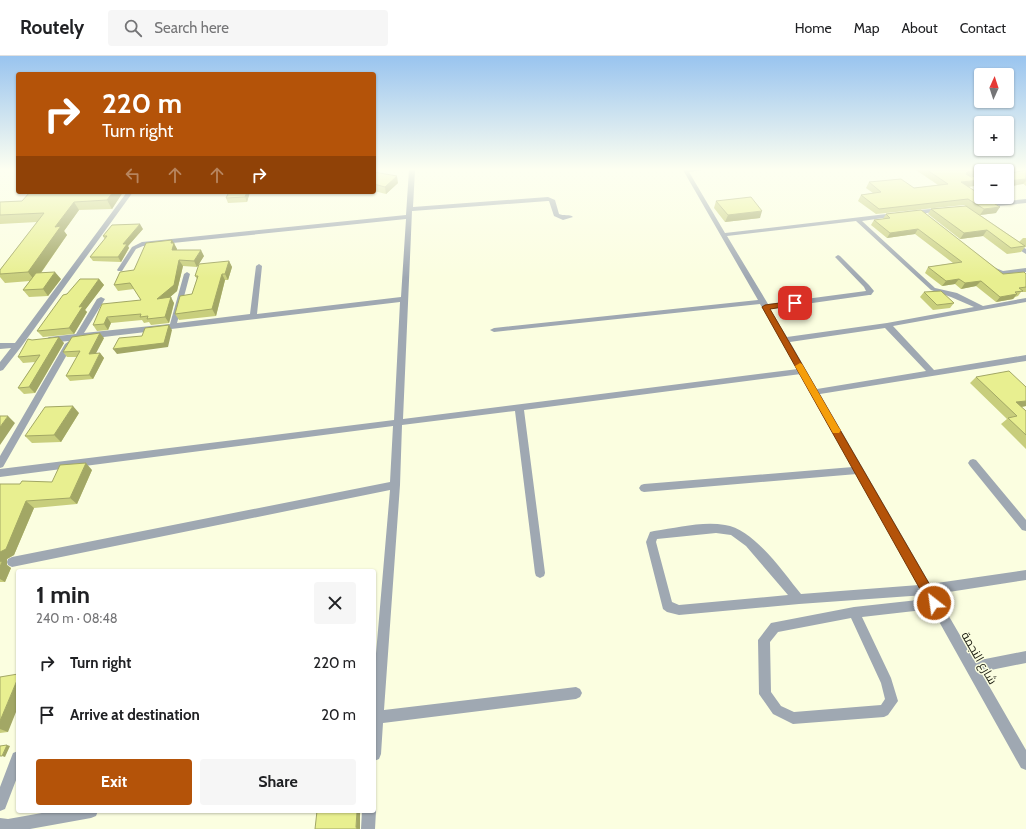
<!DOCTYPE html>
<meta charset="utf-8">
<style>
body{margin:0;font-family:Cabin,Cairo,sans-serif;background:#f6f6f6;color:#202124;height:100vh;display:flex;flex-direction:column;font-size:15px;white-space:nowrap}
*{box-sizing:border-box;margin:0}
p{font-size:13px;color:#757577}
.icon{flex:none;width:22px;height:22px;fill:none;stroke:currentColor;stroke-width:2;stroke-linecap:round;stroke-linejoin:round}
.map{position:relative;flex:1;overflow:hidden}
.panel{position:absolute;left:16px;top:513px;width:360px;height:244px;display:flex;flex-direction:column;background:#fff;border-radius:4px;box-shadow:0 1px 3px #0004}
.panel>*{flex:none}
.guide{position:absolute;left:16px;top:16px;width:360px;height:122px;border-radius:4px;box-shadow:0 1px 3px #0004;background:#b45309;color:#fff;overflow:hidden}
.needle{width:26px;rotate:3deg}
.controls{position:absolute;left:974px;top:12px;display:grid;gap:8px}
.controls a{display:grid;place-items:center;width:40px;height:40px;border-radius:4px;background:#fff;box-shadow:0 1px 3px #0004;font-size:20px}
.pin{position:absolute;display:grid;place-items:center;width:34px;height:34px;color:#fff;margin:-17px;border-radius:8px;box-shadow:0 2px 6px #0006}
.me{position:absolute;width:44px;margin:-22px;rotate:330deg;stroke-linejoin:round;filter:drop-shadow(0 0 3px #0008)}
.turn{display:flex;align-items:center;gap:14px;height:84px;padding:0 20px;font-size:18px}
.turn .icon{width:52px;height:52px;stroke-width:2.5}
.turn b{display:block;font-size:28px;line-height:34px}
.lanes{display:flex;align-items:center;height:38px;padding:0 20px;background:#0003;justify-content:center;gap:20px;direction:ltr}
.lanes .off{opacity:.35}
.round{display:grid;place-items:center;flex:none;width:42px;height:42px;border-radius:4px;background:#f6f6f6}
.overview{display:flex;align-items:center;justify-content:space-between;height:68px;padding:0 20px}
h1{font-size:24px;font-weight:700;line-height:30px}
.cta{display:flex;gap:8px;margin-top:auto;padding:8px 20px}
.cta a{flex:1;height:46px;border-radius:4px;background:#b45309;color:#fff;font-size:16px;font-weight:700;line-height:46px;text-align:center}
.cta a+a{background:#f6f6f6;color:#202124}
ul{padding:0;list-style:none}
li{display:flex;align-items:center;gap:12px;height:52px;padding:0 20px}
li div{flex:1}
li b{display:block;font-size:15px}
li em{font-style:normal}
header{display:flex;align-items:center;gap:24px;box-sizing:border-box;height:56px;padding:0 20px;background:#fff;border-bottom:1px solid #e0e0e0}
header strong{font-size:19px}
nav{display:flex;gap:22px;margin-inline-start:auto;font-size:14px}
.search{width:280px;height:36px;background:#f6f6f6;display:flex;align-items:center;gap:10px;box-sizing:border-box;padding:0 14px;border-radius:4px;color:#757577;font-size:15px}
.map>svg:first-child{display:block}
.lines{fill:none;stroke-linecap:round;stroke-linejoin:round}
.minor{fill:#9fa8b2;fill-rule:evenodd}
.wall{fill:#c8ce7c}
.shaded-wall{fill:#a2a765}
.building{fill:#e8ef90;stroke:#a2a765}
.route{fill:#b45309;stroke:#753606}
.slow{fill:#f59e0b}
.labels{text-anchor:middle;stroke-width:3;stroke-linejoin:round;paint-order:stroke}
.street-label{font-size:12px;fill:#202116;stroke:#fbfee0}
</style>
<header>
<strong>Routely</strong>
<div class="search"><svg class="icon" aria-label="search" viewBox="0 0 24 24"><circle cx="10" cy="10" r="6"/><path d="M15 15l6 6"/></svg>Search here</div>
<nav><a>Home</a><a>Map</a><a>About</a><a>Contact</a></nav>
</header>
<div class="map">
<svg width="1026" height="773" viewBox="0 0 1026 773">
<rect width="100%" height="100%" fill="#fbfee0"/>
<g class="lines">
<path class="minor" d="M409 114H415L413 151 548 141 555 144 559 158C563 160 570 158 573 161L563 164 554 160 549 145H548L412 155 403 363 798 313 760 248 494 276 490 274 494 272 758 244 683 114H702L689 116 725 177 895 157 898 159 897 160 862 165 935 232 957 237 983 250 1026 242V246L893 270 934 314 1026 299V305L820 338 930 528 1026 514V524L936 538 975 605 1026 595V607L981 616 1026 694V714L1021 712 932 553 862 561 891 622 898 645 888 659 884 661 793 668 773 658 759 638 758 584 771 567 854 551 927 543 925 539 799 548 679 559 667 556 663 553 646 486 650 476 654 475C677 472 702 465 725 469 754 473 783 516 801 538L919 529 857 418 644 436 641 435 639 432 641 429 644 428 853 411 801 318 524 354 545 517 544 520 540 522 536 520 535 517 515 355 402 369 400 429 384 654 576 631 580 633 582 637 580 641 576 643 383 667 381 698 379 703 374 705V621L390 434 12 511 8 509 7 506 8 503 12 501 390 426 393 370 0 421V413L394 364 400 246 78 284 49 287 45 284 49 281 76 278 97 243 101 241 105 243 84 277 170 268 184 218 187 216 190 218 177 267 250 258 256 210 259 208 262 210 257 258 401 241 406 163 143 190 136 193 122 215H118L117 214 132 191 142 186 406 159ZM856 165 931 234 951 241 974 251 887 267 787 281 770 253 869 239H871L874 235 869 229 840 200 838 199 835 201 836 202 864 231 866 235 768 248 727 180ZM885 272 926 315 817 333 790 286ZM716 477 731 479 746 490 788 539 679 549 672 546 656 486 657 483ZM851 562 881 627 885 643 881 649 794 656 781 650 771 636 770 586 778 576Z
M127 136H133L21 291 3 314 0 315V306L11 292 0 293V287H15Z
M1026 143V147L999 150 996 148 999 146Z
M941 152 944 154 943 155 910 159 907 157 910 155Z
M1010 186H1014L1026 193V198L1010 188Z
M991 210 1003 215 1026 212V216C1013 218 1001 221 989 213V211Z
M69 285 73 288 3 411 0 412V400L65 288Z
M973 403 976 404 1026 464V475L1022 474 970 410 968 407 970 404Z
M18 695V719L5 753 0 755V731L13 697Z
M374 750 376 755 375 773H361L362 755H374Z
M53 755H98L96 760 91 762 30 773H0V762L8 763Z"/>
</g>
<path class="wall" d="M916 114H1009L1011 117 1026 114V130L1007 115H981V118L970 120 971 121 981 119V129L968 131 996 157 980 159 1019 186 1023 182H1026V191H1025L1021 196 1007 198 983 180 960 183 928 158 931 153 966 150 964 149 876 158 858 145 861 139 873 137 866 132 869 126 914 132 938 129Z
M374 116 398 127 386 138 374 135Z
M30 136H123L112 153 79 154 64 175 67 179 41 217 61 223 48 240 29 241 23 234 30 225 5 227 0 221V214L37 166 0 168V146L22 145Z
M250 136 247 146 228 147 226 142Z
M716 145 760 162 725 166 714 152Z
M921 154 1003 218H1026V236H1021L1018 240 1015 241 1013 243 996 246 976 230 961 233 955 228 942 230 925 217 928 211 953 207 915 178 887 182 871 169 874 164 883 163 886 158Z
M143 173 128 190 129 192 121 206 93 205 90 201 105 184 103 180Z
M174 187 177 193V194L204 200 197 211 183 210 177 235 169 242 174 247 169 267 151 269 149 266 144 267 142 264 111 267 108 274 97 275 93 269 141 244 134 233 118 235 114 229Z
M229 205 232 211 228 224H225L216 260 179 264 175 258 192 238 197 223 195 220Z
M99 223 104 229 85 254 87 256 74 278 43 281 37 275 67 238Z
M924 236 954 247 950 252 933 254 920 241Z
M104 282 95 298 100 297 104 302 93 323 70 325 66 320 77 301H67L63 296Z
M32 284 64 287 35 337 24 338 18 332 35 306 23 307 18 301Z
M976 321 1026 331V350L1021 351 1026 355V393L1001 368 1007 363 970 327Z
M79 357 61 386 32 387 25 380Z
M92 414 77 448 34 452 14 499 7 503V509L11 512 5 526H0V428H20L52 426Z
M0 621 8 676 0 677Z"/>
<path class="shaded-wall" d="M977 114H983L982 115H981V118L964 122 967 116Z
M397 120 398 127 386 138 385 131Z
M1026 123V125L1023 128 1007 131V125Z
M981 124V129L958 132 961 126Z
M113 136H123L112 153 107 144Z
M247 136H250L247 146 245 141Z
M74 146 79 154 64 175 67 179 35 225 28 216 55 171Z
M1000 151 996 157 980 159 984 153Z
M762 155 760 162 725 166 728 159Z
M140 168 143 173 128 190 129 192 121 206 118 201 123 188Z
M918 173 915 178 887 182 890 177Z
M987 174 983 180 960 183 964 177Z
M172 184 177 193 175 200 172 194 171 187Z
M201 194 204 200 197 211 194 205Z
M179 204 183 210 177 235 161 249 157 243Z
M229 205 232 211 228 224 225 218Z
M55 216 61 223 48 240 43 233Z
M222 218 225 224 216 260 212 253Z
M99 223 104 229 85 254 87 256 74 278 69 272 79 251Z
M959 223 955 228 942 230 946 225Z
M981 225 976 230 961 233 965 227Z
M1017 238 1013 243 996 246 1000 241Z
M171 241 174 247 169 267 165 261Z
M107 261 111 267 108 274 104 268Z
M169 269 172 274 168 291 117 298 113 293Z
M100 277 104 282 93 303 89 298Z
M59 281 64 287 35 337 29 331Z
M100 297 104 302 93 323 89 319Z
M1026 345V350L1010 353 1016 346Z
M73 350 79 357 61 386 54 379Z
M8 360 15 367 0 389V371Z
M86 407 92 414 77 448 70 442Z
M26 445 34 452 14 499 7 503V509L11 512 5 526 0 523V496Z
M18 622V651L8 676 0 673V665Z
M7 689 10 690 5 701 2 700Z
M357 755H360V773H357L356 771Z"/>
<path class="building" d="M927 114H977L967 116 966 118 971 121 981 119V124L961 126 981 139V141H984L1000 151 984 153 968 143 879 153 861 139 881 136 869 126 901 123 914 132 948 128Z
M986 114H1009L1011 117 1026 114V123L1007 125V115H986Z
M374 116 397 120 385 131 374 128Z
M30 136H113L107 144 74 146 55 171 61 170 28 216 0 218V214L44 157 0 159V146L22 145Z
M229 136H247L245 141 226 142Z
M751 141 762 155 728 159 716 145Z
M966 150 1025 190 1011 192 987 174 964 177 931 153Z
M921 154 1003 218 1024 216 1026 218V231L1019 232 1023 235 1015 236 1017 238 1000 241 981 225 965 227 959 223 946 225 928 211 962 206 918 173 890 177 874 164 890 162 886 158Z
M140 168 123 188H127L118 201H90L107 180H103L112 169Z
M172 184 171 187H174L172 194H201L194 205 179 204 174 229 157 243 171 241 165 261 147 263 148 260 140 261 141 258 107 261 104 268 93 269 102 248 141 244 130 227 114 229 120 216 134 214 146 187Z
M229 205 225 218H222L212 253 175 258 180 240 192 238 198 220H195L199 208Z
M55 216 43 233 23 234 36 217Z
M80 223H99L79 251 83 250 69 272 37 275 63 239 67 238Z
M941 235 954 247 937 249 924 236Z
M169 269 164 287 113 293 119 282 142 280 145 272Z
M100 277 89 298 100 297 89 319 66 320 80 295 63 296 72 281Z
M59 281 29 331 18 332 40 299 18 301 28 283 32 284Z
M1009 315 1026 331V345L1016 346 1026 355V379L1008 362 1017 360 976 321Z
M73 350 54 379 25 380 45 351Z
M0 360H8L0 371Z
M86 407 70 442 26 445 6 493 0 496V428H20L22 425 52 426 60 409Z
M0 505 2 506 0 511Z
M18 618V622L0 665V621Z
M7 689 2 700H0V690Z
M317 755H357L356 771 357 773H315Z"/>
<linearGradient id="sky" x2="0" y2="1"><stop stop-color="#99c4ef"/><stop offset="0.51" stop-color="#fdfff1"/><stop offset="1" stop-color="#fdfff1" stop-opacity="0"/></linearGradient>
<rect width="1026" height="222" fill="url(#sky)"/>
<path class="route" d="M795 245 798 247 797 249 770 253 938 543 940 547 938 551 934 553 930 551 762 251 765 249Z"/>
<path class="slow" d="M800 307 802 308 839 372 841 374 839 377H833L795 310Z"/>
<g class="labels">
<g class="street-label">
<text transform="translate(979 602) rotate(60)" y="4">شارع النجمة</text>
</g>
</g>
</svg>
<div class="controls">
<a><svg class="needle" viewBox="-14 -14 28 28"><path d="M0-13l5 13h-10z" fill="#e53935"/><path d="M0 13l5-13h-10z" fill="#757577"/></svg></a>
<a>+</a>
<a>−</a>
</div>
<div class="pin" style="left:795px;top:247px;background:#d93025"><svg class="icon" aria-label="arrive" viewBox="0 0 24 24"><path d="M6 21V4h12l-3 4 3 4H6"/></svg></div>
<svg class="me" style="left:934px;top:547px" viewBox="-20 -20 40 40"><circle r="17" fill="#b45309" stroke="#fff" stroke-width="3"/><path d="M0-11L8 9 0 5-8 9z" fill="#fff"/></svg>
<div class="guide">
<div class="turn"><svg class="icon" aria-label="right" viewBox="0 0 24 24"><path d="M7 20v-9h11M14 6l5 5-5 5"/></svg><div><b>220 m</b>Turn right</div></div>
<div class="lanes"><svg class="icon off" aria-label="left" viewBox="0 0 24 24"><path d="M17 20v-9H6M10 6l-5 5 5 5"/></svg><svg class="icon off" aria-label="ahead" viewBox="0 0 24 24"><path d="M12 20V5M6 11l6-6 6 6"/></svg><svg class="icon off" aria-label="ahead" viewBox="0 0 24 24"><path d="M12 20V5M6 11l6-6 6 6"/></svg><svg class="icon" aria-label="right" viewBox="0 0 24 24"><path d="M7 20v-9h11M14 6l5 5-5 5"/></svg></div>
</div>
<section class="panel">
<div class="overview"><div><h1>1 min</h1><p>240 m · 08:48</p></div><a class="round"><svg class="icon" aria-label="close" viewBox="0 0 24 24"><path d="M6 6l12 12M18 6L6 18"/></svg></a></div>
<ul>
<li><svg class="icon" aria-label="right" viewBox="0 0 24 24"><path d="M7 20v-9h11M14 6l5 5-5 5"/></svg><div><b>Turn right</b></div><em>220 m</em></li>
<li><svg class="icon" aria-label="arrive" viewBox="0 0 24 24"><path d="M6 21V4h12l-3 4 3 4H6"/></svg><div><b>Arrive at destination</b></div><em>20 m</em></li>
</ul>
<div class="cta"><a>Exit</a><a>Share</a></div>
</section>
</div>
